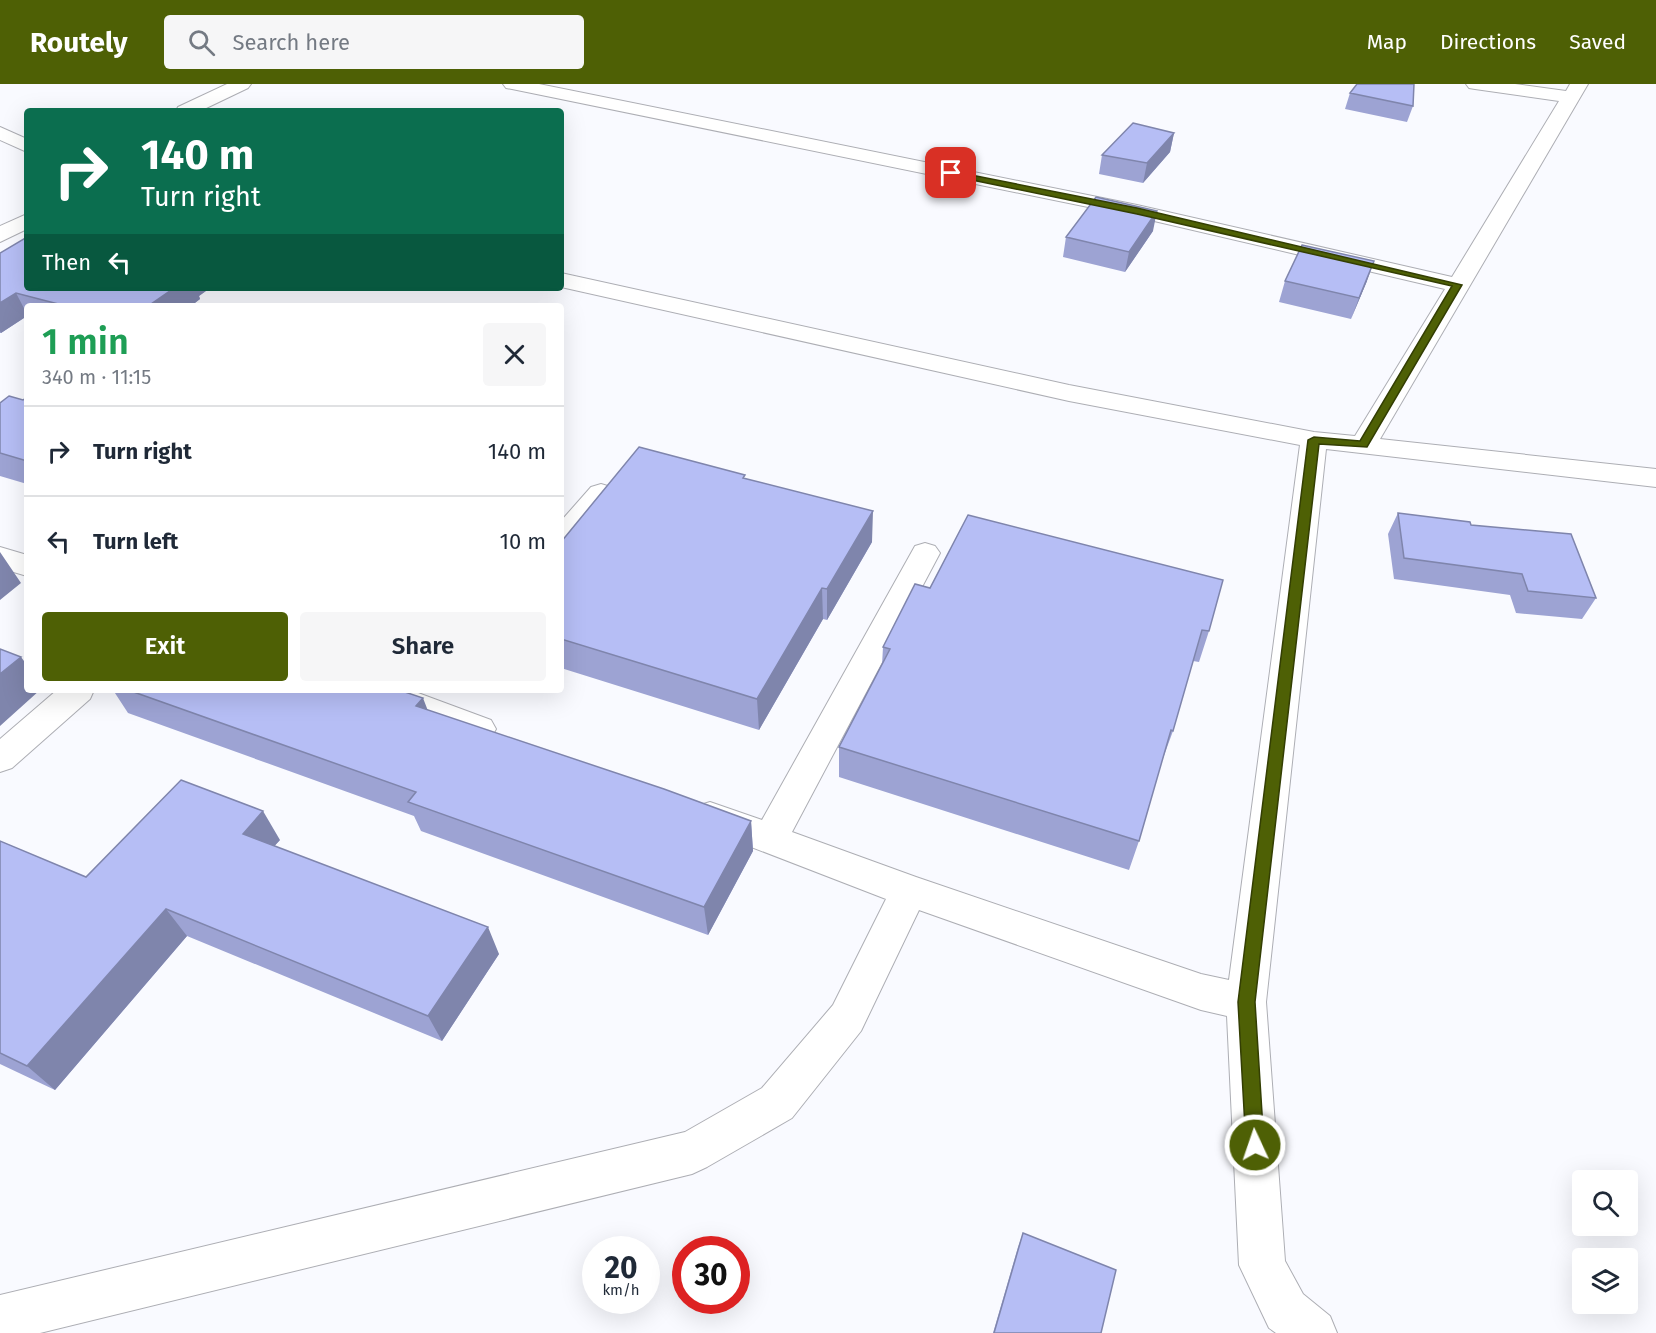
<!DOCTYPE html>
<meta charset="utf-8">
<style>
body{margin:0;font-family:"Fira Sans",sans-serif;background:#f6f6f7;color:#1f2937;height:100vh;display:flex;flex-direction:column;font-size:22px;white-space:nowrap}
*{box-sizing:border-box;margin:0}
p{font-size:20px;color:#747a83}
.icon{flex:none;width:33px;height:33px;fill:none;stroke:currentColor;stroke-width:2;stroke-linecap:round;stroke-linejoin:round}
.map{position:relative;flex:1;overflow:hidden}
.details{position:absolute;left:24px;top:219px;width:540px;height:390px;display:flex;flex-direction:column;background:#fff;border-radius:6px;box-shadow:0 6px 24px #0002}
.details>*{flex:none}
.top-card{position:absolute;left:24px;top:24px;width:540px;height:183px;border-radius:6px;box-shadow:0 6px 24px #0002;background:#0b6e4f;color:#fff;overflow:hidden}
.fabs{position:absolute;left:1572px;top:1086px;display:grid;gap:12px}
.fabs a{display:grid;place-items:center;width:66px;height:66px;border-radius:6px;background:#fff;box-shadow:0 6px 24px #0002;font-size:30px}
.speed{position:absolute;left:582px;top:1152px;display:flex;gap:12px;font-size:30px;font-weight:700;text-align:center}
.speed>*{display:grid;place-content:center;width:78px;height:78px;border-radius:50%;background:#fff;box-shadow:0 6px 24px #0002;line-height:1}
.speed small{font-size:15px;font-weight:400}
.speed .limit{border:9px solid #d22;background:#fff;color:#111}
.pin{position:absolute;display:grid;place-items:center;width:51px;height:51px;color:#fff;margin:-26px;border-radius:12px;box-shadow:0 3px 9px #0006}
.me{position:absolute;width:66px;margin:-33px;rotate:357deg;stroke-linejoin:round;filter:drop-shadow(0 0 4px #0008)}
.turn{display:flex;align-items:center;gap:21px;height:126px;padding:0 18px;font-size:27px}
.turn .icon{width:78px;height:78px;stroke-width:2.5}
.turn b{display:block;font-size:42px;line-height:51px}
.then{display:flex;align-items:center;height:57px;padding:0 18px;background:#0003;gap:12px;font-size:22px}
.round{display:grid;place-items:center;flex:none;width:63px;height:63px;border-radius:6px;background:#f6f6f7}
.summary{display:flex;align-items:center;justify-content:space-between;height:102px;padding:0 18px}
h1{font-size:36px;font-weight:600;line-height:45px;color:#1e9e55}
.primary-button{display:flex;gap:12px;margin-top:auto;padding:12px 18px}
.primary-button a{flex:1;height:69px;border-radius:6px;background:#4e6005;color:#fff;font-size:24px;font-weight:600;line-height:69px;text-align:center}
.primary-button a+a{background:#f6f6f7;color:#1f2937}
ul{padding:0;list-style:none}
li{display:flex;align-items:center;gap:18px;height:90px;padding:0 18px;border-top:2px solid #e0e1e3}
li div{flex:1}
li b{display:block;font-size:22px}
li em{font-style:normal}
header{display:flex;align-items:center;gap:36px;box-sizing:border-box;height:84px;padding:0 30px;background:#4e6005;color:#fff}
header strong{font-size:28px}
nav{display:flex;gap:33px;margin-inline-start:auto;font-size:21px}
.search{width:420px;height:54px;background:#f6f6f7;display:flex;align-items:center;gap:15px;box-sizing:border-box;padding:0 21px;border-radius:6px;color:#747a83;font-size:22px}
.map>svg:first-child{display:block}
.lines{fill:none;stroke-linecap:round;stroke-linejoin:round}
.minor-casing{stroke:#adaeb4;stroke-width:2}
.secondary-casing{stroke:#adaeb4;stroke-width:2}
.minor{fill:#fff;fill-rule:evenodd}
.secondary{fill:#fff;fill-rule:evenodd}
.wall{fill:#9da3d3}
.shaded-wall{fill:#7f85ac}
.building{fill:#b6bef5;stroke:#7f85ac;stroke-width:1.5}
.route{fill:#4e6005;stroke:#333e03;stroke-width:1.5}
</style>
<header>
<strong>Routely</strong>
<div class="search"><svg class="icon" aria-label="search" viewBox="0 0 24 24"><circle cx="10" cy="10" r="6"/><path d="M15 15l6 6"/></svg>Search here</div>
<nav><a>Map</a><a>Directions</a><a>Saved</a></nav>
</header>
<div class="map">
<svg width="1656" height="1249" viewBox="0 0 1656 1249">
<rect width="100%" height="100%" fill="#f9faff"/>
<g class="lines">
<g class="minor-casing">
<path id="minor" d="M503 0H539L1137 121 1452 193 1559 17 1475 5 1469 4 1466 0H1515L1566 7 1570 0H1588L1380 355 1656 385V403L1326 365 1266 918 1285 1177 1303 1210 1330 1232 1337 1249H1276L1269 1244 1239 1181 1227 932 1201 926 919 826 861 947 792 1034 707 1083 692 1090 40 1249H0V1211L685 1048 762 1004 833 921 886 815 697 742 692 732 697 722 710 718 762 736 915 462 925 459 935 462 940 469 792 748 916 793 1201 890 1229 896 1300 361 1069 317 561 203V189L1069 301 1314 348 1355 352 1445 205 1137 133 512 5 506 4Z
M0 43 27 55V68L0 56Z
M601 400 611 403 615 409 571 462 561 465V437L591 403Z
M0 463 27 471V492L0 484Z
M57 606H94L90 615 12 684 0 688V655Z
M359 606H410L491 636 496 645 491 654 479 658 363 615Z"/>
</g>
<g class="secondary-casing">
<path id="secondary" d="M227 0H251L248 4 200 27H176L178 23Z
M27 130V145L0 158V142Z"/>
</g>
<use href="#minor" class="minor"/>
<use href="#secondary" class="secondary"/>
</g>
<path class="wall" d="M1350 9 1413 22 1407 38 1345 25Z
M1174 49 1170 68 1143 99 1099 90 1102 71Z
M1153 147 1125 188 1063 173 1066 153Z
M0 169 27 204H210L199 212 200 215 191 222H27V232L1 249H0Z
M1285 197H1367L1351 235 1279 218Z
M27 313V400L0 392V319L23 316Z
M745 394 872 458 827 536 823 535 759 646 561 584V458Z
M1398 429 1471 441 1596 514 1582 535 1516 529 1510 511 1394 495 1388 450Z
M968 431 1209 547 1199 578 1193 577 1173 647 1162 677 1139 757 1129 786 839 693V663L882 581 883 563 930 504Z
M113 606H399L428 626 751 737 753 767 708 851 421 747 414 732 128 629Z
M280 756 274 762 499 870 442 957 187 852 55 1006 0 980V757L86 793Z
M1023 1149 1101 1249H993L1018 1163Z"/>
<path class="shaded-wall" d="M1174 49 1170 68 1143 99 1147 79Z
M1157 127 1153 147 1125 188 1129 168Z
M1374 177 1367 197 1351 235 1359 214Z
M174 204H210L199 212 200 215 191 222H148Z
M16 209 27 230V232L1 249 0 247V219Z
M873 427 872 458 827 536V505Z
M0 468 21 499 0 516Z
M822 504 823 535 759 646 757 615Z
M21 573 27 581V606H40L0 642V590Z
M423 614 435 645 416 622Z
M263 727 280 756 260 778 243 750Z
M751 737 753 767 708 851 704 823Z
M166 825 187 852 55 1006 27 982Z
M488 843 499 870 442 957 428 932Z"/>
<path class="building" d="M1357 0H1414L1413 22 1350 9Z
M1133 39 1174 49 1147 79 1102 71Z
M1096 113 1157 127 1129 168 1066 153Z
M27 153V204H174L148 222H66L16 209 0 219V169Z
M1302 161 1374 177 1359 214 1285 197Z
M9 312 23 316 27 313V377L0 369V319Z
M639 363 745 391 743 394 873 427 827 505 822 504 757 615 561 555V458Z
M1398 429 1470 438 1471 441 1571 450 1596 514 1528 507 1522 490 1404 474Z
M968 431 1223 496 1209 547 1202 546 1173 647 1171 646 1139 757 839 663 890 565 883 563 915 500 930 504Z
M0 565 21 573 0 590Z
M128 606H399L423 614 416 622 664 705 751 737 704 823 408 718 416 708Z
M181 696 263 727 243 750 488 843 428 932 166 825 27 982 0 969V757L86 793Z
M1023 1149 1116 1186 1101 1249H994Z"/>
<path class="route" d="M951 87 1137 124 1462 201 1367 363 1319 360 1255 918 1264 1061 1261 1067 1255 1070 1249 1067 1246 1061 1238 918 1308 356 1314 353 1360 357 1452 202 1137 130 948 91 947 89Z"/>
</svg>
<div class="fabs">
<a><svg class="icon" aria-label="search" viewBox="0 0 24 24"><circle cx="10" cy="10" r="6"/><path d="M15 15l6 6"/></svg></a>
<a><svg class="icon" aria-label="layers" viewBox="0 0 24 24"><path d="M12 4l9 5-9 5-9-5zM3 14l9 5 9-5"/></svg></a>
</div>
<div class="speed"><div>20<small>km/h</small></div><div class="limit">30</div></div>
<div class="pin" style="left:951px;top:89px;background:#d93025"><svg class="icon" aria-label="arrive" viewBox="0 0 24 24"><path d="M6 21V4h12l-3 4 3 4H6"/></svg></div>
<svg class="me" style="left:1255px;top:1061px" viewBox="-20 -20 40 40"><circle r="17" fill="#4e6005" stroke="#fff" stroke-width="3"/><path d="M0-11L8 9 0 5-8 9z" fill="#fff"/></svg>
<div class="top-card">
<div class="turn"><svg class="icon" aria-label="right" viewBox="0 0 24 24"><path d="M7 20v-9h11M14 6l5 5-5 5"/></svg><div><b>140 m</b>Turn right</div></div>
<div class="then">Then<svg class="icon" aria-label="left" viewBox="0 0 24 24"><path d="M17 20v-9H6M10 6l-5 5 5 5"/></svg></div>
</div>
<section class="details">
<div class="summary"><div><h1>1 min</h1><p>340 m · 11:15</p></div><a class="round"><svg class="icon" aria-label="close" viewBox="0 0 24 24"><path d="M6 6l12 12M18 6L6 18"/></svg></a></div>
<ul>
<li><svg class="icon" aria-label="right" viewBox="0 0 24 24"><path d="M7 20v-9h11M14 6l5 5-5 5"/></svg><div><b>Turn right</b></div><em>140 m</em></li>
<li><svg class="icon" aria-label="left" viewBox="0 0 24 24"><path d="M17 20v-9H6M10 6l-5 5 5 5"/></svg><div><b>Turn left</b></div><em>10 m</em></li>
</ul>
<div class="primary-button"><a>Exit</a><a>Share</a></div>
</section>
</div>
